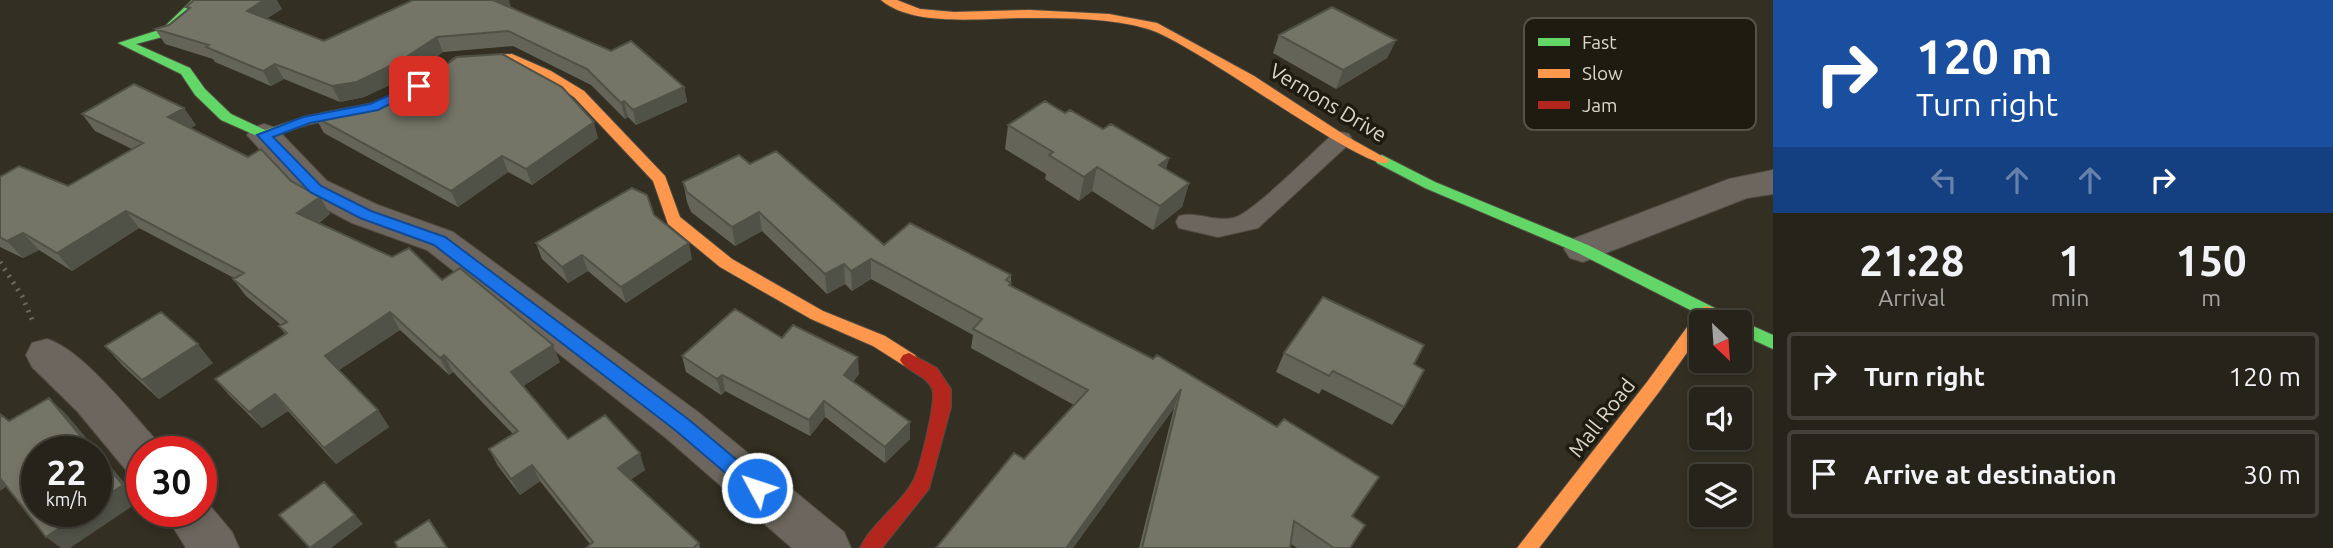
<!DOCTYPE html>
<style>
body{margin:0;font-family:Ubuntu,sans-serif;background:#2e2b23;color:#f1f3f6;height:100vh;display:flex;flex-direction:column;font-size:26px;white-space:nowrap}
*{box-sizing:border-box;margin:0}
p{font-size:23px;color:#a4a4a2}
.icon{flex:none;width:38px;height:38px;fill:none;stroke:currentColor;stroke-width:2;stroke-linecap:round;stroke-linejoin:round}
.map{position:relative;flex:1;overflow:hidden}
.side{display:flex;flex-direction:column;background:#26231a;width:560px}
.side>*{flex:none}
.banner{background:#1a4fa0;color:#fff;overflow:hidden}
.needle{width:46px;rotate:155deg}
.tools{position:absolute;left:1689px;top:310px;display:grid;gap:14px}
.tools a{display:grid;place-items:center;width:63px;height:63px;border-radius:7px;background:#26231a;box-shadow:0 4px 10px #0003,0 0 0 2px #424039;font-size:35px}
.speed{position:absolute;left:21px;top:436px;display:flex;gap:14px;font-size:35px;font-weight:700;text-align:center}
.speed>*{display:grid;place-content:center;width:91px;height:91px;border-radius:50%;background:#26231a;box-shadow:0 4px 10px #0003,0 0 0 2px #424039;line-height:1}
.speed small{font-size:18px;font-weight:400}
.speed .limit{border:10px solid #d22;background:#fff;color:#111}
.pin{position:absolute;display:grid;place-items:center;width:60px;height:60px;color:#fff;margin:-30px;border-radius:14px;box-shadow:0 4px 10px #0006}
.me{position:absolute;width:77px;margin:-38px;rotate:310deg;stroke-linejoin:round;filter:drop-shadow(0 0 5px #0008)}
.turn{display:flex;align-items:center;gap:24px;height:147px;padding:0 28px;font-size:32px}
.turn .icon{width:91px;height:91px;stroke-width:2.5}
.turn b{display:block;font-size:49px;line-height:60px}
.lanes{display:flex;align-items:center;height:66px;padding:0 28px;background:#0003;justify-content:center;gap:35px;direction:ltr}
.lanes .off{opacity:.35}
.eta{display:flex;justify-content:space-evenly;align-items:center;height:119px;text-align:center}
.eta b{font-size:42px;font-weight:700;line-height:49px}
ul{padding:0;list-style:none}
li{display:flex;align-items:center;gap:21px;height:88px;margin:0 14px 10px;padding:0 14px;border:4px solid #424039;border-radius:7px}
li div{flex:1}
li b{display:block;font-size:26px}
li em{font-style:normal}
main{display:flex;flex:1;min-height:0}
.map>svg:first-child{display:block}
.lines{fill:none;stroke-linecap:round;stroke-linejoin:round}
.lane-casing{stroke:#504c42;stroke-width:2}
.street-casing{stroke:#504c42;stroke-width:2}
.fast-casing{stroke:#504c42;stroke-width:2}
.slow-casing{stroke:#504c42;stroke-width:2}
.jam-casing{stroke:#504c42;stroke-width:2}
.path{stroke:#6c675f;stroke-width:5;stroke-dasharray:2 6;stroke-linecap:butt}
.lane{fill:#6c665e;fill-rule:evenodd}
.street{fill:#6c665e;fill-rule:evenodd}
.fast{fill:#63d668;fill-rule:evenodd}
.slow{fill:#ff974d;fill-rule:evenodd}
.jam{fill:#b3261e;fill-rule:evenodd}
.wall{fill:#646558}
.shaded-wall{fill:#515247}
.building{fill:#747566;stroke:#515247;stroke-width:2}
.route{fill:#1a73e8;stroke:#114b97;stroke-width:2}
.labels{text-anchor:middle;stroke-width:7;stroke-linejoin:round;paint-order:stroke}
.street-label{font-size:21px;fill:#dcd7c9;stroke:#1e1b10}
.key{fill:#1e1b10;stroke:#575348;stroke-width:2}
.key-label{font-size:19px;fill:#dcd7c9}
</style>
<main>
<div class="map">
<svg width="1773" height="548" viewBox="0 0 1773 548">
<rect width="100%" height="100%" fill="#332f22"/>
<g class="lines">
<g class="lane-casing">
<path id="lane" d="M1341 132 1349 134 1352 139 1349 144 1258 228 1218 237 1179 228 1176 222 1179 216C1196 211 1214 222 1233 218 1252 214 1315 150 1333 134Z"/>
</g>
<g class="street-casing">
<path id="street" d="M264 124 276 128 327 181 378 205 453 232 698 412 844 532 851 548H792L666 438 427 250 352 223 303 197 247 135 252 128Z
M1773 170V194L1747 198 1583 262 1570 258 1564 249 1570 240 1729 179Z
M47 339C83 350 131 413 158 442L162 452H142V475L126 470 77 411 32 367 26 355 32 343Z
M201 495 232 532 239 548H186L163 511H201Z"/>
</g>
<g class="fast-casing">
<path id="fast" d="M192 0H205L170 35 136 44 190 68 205 89 231 114 265 130 307 116 367 105 374 109 367 113 310 124 264 139 221 120 195 95 181 74 118 43 162 29Z
M1382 155 1435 182 1588 245 1735 318 1737 322 1746 323 1773 335V349L1740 334V322H1714L1578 253 1425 188 1377 163 1375 160 1377 157Z"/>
</g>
<g class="slow-casing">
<path id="slow" d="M881 0H897L920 9 954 12 1030 10 1109 14 1157 23 1254 76 1346 136 1389 160 1387 163C1362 169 1193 42 1148 29 1111 18 1069 18 1031 18 990 17 915 29 881 0Z
M512 54 551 71 584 91 665 176 680 217 732 259 823 311 885 336 915 355 918 360 915 365 909 367 903 365 873 346 811 319 720 267 668 224 653 181 574 97 543 77 510 62 456 65 450 61 456 57Z
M1707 306 1713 308 1715 312 1709 322H1701V333L1659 392 1539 548H1517L1647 382 1701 308Z"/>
</g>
<g class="jam-casing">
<path id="jam" d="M909 353 937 368 951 389V407L929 489 882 548H860C872 522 901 505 914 479 920 467 937 399 932 389 926 374 907 373 900 360L903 355Z"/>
</g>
<path class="path" d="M0 262 22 296 33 322"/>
<use href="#lane" class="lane"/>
<use href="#street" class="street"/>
<use href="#fast" class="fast"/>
<use href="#slow" class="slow"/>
<use href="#jam" class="jam"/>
</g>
<path class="wall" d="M186 7 282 9 267 18 324 41 511 7 684 87 687 102 636 125 628 117 625 119 591 85 513 46 443 52 407 77 364 97 340 102 284 79 271 86 215 62 213 59 165 44 155 29 169 25 188 10Z
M1279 35 1396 40 1387 58 1336 89 1273 53Z
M1065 113 1169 158 1166 169 1189 183 1182 207 1153 230 1092 191 1079 201 1045 179 1046 174 1005 149 1008 125Z
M82 114 196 125 190 128 320 197 330 214 319 223 442 280 560 362 523 386 568 439 645 470 630 480 699 543 700 548H586L590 544 540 481 520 495 498 466 489 449 513 434 453 372 449 375 400 330 339 370 378 410 389 427 336 464 288 411 262 428 229 395 215 379 285 334 279 326 281 325 246 296 233 279 234 278 139 228 72 271 39 250 23 258 0 247V177L68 186 132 149 95 131Z
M315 117 598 138 532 185 508 172 458 207 324 133Z
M750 164 884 245 1011 275V286L1153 359 1352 516 1350 548H1297L1291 544 1290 548H1139L1174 408 1073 548H936L1024 459 1074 405 971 348 973 335 871 279 852 291 845 284 827 294 762 231 735 246 691 212 687 202 683 182Z
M654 215 692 259 626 303 588 271 568 283 542 259 536 243Z
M782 338 859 374 853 382 910 439 885 463 825 417 810 436 725 391 721 395 686 372 682 356Z
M105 346 213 363 159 399 122 365Z
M1284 353 1414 364 1404 407 1392 425 1322 389 1319 394 1276 372Z"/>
<path class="shaded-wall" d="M264 0H277L282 9 255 26 247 11Z
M492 0H509L511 7 497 14Z
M437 37 443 52 407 77 364 97 340 102 332 86Z
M1396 40 1387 58 1336 89 1343 70Z
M275 64 284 79 271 86 263 71Z
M684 87 687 102 636 125 633 110Z
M624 101 628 117 625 119 621 103Z
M184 108 196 125 179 135 168 117Z
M594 122 598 138 532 185 526 169Z
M502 156 508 172 458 207 451 191Z
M1169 158 1162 182 1159 165Z
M1097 167 1092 191 1079 201 1084 177Z
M1189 183 1182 207 1153 230 1160 206Z
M320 197 330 214 308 230 297 213Z
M126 211 139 228 72 271 57 253Z
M759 212 762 231 735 246 732 227Z
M23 233 39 250 23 258 7 241Z
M689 243 692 259 626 303 621 287Z
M582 255 588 271 568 283 562 267Z
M871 259V279L852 291 851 271Z
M844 264 845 284 827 294 825 274Z
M390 312 400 330 336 372 325 356Z
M198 344 213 363 159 399 142 380Z
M553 345 560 362 519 389 511 372Z
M444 355 453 372 449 375 440 358Z
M858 357 859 374 845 392 844 375Z
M722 375 725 391 721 395 717 379Z
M1181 389 1174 408 1073 548H1066Z
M275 394 288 411 262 428 249 412Z
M49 398 66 414 140 501 70 548H61L46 537 85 511H96V452H94Z
M824 401 825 417 810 436 809 420Z
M378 410 389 427 336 464 324 448Z
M910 422V439L885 463V447Z
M640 453 645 470 624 484 618 468Z
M532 465 540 481 520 495 511 479Z
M0 474 11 483 0 491Z
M355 515 363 524 331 548H310Z"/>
<path class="building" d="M194 0H264L247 11 324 41 413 0H493L611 51 631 41 684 87 633 110 624 101 621 103 587 69 508 31 437 37 400 61 357 82 332 86 275 64 263 71 206 47 209 45 155 29 169 25 190 8 186 7Z
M1332 7 1396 40 1343 70 1279 35Z
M502 54 562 87 594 122 526 169 502 156 451 191 315 117 322 113 378 102 425 80 457 57Z
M134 84 184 108 168 117 248 157 261 149 291 181 320 197 297 213 392 257 409 248 442 280 460 268 553 345 511 372 568 439 605 415 640 453 618 468 699 543 693 548H586L593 542 532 465 511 479 489 449 518 431 444 355 440 358 390 312 325 356 378 410 324 448 275 394 249 412 215 379 287 333 279 326 287 322 233 279 244 273 126 211 57 253 23 233 7 241 0 237V177L19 166 68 186 143 143 82 114Z
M1045 101 1065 113 1070 110 1103 129 1111 124 1169 158 1159 165 1189 183 1160 206 1097 167 1084 177 1049 155 1053 152 1008 125Z
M776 151 884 245 910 223 1011 275 1006 280 1011 283 1009 285 1153 359 1157 355 1277 427 1284 419 1379 477 1352 516 1365 525 1350 548H1334L1294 521 1290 548H1142L1181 389 1066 548H936L1014 453 1024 459 1088 390 973 329 982 319 871 259 851 271 844 264 825 274 759 212 732 227 687 192 683 182 739 155 750 164Z
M632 188 647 195 654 215 689 243 621 287 582 255 562 267 536 243Z
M1323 297 1424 345 1414 364 1424 370 1404 407 1333 371 1329 376 1284 353Z
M735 309 782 338 793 325 858 357 844 375 910 422 885 447 824 401 809 420 722 375 717 379 682 356Z
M161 312 198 344 142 380 105 346Z
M49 398 94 452H37V511H85L46 537 0 478V414L9 421Z
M96 454 123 485 96 503Z
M324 482 355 515 310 548 279 515Z
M429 520 447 548H398L395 542Z"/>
<path class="route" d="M415 84 426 86 378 110 310 123 273 137 321 186 371 211 445 237 688 419 763 482 766 488 763 494 757 497 750 494 675 430 434 245 360 218 310 192 257 135 303 117 370 104Z"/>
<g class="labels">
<g class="street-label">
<text transform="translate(1328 103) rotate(31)" y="7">Vernons Drive</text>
<text transform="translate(1602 418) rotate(-52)" y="7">Mall Road</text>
</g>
</g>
<rect x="1524" y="18" width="232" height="112" rx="10" class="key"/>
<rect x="1538" y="38" width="32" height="8" fill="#63d668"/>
<rect x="1538" y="69" width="32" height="9" fill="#ff974d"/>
<rect x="1538" y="101" width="32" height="8" fill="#b3261e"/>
<g class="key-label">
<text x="1582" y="49">Fast</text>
<text x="1582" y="80">Slow</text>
<text x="1582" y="112">Jam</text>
</g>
</svg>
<div class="tools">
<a><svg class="needle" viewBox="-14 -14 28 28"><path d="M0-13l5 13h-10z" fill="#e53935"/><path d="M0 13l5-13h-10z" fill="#a4a4a2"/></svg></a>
<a><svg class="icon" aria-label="sound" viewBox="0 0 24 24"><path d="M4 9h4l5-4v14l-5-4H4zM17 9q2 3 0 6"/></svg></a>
<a><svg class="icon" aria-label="layers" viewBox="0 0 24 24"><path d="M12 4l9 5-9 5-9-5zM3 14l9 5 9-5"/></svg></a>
</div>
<div class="speed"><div>22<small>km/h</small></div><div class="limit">30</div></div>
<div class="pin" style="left:419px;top:86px;background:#d93025"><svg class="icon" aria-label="arrive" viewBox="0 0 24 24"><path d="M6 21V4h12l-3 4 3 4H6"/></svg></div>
<svg class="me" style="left:757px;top:488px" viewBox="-20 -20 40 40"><circle r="17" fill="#1a73e8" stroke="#fff" stroke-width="3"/><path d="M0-11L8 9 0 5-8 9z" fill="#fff"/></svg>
</div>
<section class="side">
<div class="banner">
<div class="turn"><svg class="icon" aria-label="right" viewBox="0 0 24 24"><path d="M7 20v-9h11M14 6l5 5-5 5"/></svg><div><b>120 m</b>Turn right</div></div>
<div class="lanes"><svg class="icon off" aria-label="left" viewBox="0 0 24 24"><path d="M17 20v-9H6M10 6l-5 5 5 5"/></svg><svg class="icon off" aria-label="ahead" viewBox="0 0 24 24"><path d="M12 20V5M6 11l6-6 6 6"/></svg><svg class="icon off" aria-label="ahead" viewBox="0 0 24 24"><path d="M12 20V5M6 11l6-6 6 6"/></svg><svg class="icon" aria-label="right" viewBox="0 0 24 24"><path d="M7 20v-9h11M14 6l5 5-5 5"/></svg></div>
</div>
<div class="eta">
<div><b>21:28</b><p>Arrival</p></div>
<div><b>1</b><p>min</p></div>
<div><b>150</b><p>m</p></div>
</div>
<ul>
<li><svg class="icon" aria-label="right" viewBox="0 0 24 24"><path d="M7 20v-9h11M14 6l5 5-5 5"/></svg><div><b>Turn right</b></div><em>120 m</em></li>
<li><svg class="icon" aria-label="arrive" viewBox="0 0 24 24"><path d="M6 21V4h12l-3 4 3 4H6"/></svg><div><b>Arrive at destination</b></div><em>30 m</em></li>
</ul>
</section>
</main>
